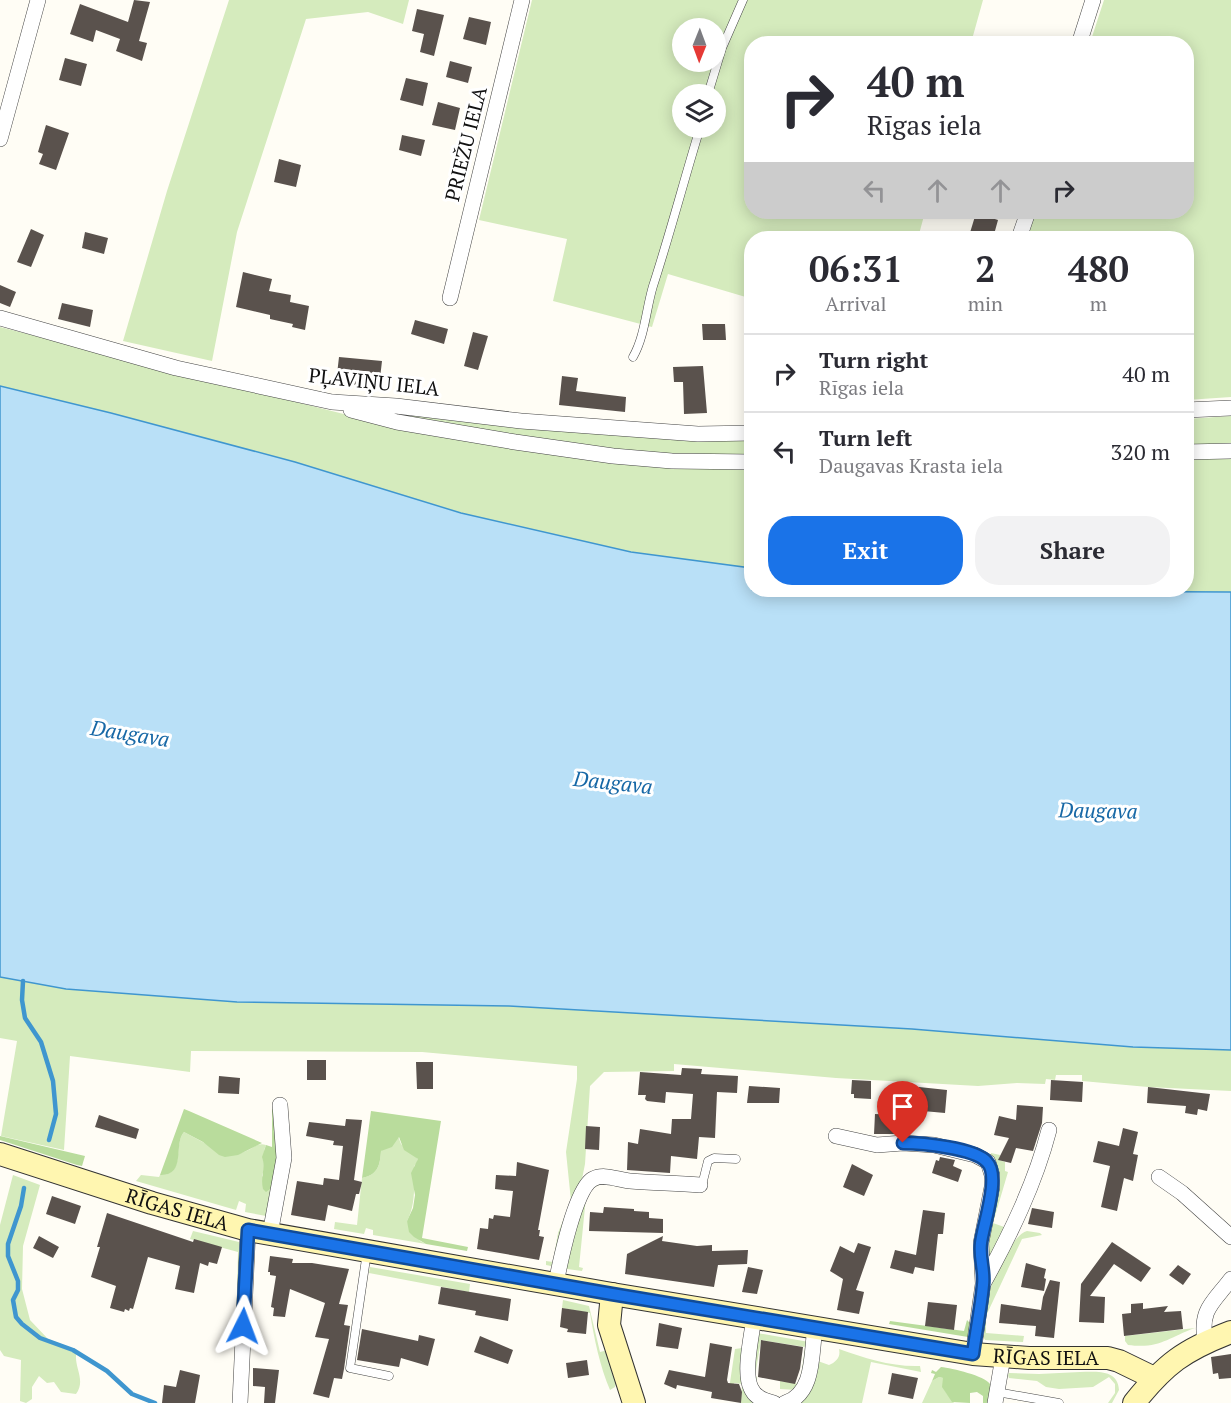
<!DOCTYPE html>
<meta charset="utf-8">
<style>
body{margin:0;font-family:"PT Serif",serif;background:#f2f2f3;color:#2b2b33;height:100vh;display:flex;flex-direction:column;font-size:22px;white-space:nowrap}
*{box-sizing:border-box;margin:0}
p{font-size:20px;color:#7c7c81}
.icon{flex:none;width:33px;height:33px;fill:none;stroke:currentColor;stroke-width:2;stroke-linecap:round;stroke-linejoin:round}
.map{position:relative;flex:1;overflow:hidden}
.details{position:absolute;left:744px;top:231px;width:450px;height:366px;display:flex;flex-direction:column;background:#fff;border-radius:24px;box-shadow:0 3px 15px #0003}
.details>*{flex:none}
.guide{position:absolute;left:744px;top:36px;width:450px;height:183px;border-radius:24px;box-shadow:0 3px 15px #0003;background:#fff;color:#2b2b33;overflow:hidden}
.needle{width:39px;rotate:181deg}
.tools{position:absolute;left:672px;top:18px;display:grid;gap:12px}
.tools a{display:grid;place-items:center;width:54px;height:54px;border-radius:50%;background:#fff;box-shadow:0 3px 15px #0003;font-size:30px}
.pin{position:absolute;display:grid;place-items:center;width:51px;height:51px;color:#fff;margin:-62px -26px;border-radius:50% 50% 50% 0;rotate:-45deg;box-shadow:0 0 6px #0007}
.pin .icon{rotate:45deg}
.me{position:absolute;width:66px;margin:-33px;rotate:3deg;stroke-linejoin:round;filter:drop-shadow(0 0 4px #0008)}
.turn{display:flex;align-items:center;gap:21px;height:126px;padding:0 24px;font-size:27px}
.turn .icon{width:78px;height:78px;stroke-width:2.5}
.turn b{display:block;font-size:42px;line-height:51px}
.lanes{display:flex;align-items:center;height:57px;padding:0 24px;background:#0003;justify-content:center;gap:30px;direction:ltr}
.lanes .off{opacity:.35}
.eta{display:flex;justify-content:space-evenly;align-items:center;height:102px;text-align:center}
.eta b{font-size:36px;font-weight:600;line-height:42px}
.action{display:flex;gap:12px;margin-top:auto;padding:12px 24px}
.action a{flex:1;height:69px;border-radius:24px;background:#1a73e8;color:#fff;font-size:24px;font-weight:600;line-height:69px;text-align:center}
.action a+a{background:#f2f2f3;color:#2b2b33}
ul{padding:0;list-style:none}
li{display:flex;align-items:center;gap:18px;height:78px;padding:0 24px;border-top:2px solid #e1e1e2}
li div{flex:1}
li b{display:block;font-size:22px}
li em{font-style:normal}
.map>svg:first-child{display:block}
.green{fill:#d5ebbd;fill-rule:evenodd}
.forest{fill:#b9dc9c}
.water{fill:#b9e0f7;stroke:#3f96cf;stroke-width:1.5}
.lines{fill:none;stroke-linecap:round;stroke-linejoin:round}
.stream{stroke:#3f96cf;stroke-width:4.5}
.building{fill:#5a524d}
.lane-casing{stroke:#444;stroke-width:9}
.street-casing{stroke:#444;stroke-width:16}
.secondary-casing{stroke:#333;stroke-width:24}
.lane{stroke:#fff;stroke-width:8}
.street{stroke:#fff;stroke-width:15}
.secondary{stroke:#fff6b0;stroke-width:22}
.route-casing{stroke:#114b97;stroke-width:15}
.route{stroke:#1a73e8;stroke-width:10}
.labels{text-anchor:middle;stroke-width:6;stroke-linejoin:round;paint-order:stroke}
.street-label{font-size:20px;fill:#111;stroke:#fff}
.water-label{font-size:21px;font-style:italic;fill:#1768a6;stroke:#fff}
</style>
<div class="map">
<svg width="1231" height="1403" viewBox="0 0 1231 1403">
<rect width="100%" height="100%" fill="#fffdf5"/>
<path class="green" d="M229 0H409L403 24 368 12 306 19 237 232 212 361 123 341 167 191Z
M532 0H983L971 43 752 44V212H925L918 238H752V291L749 298 668 274 652 327 553 301 567 239 479 220ZM682 28H716V62H682ZM682 94H716V128H682Z
M1104 0H1231V397L1187 400 1186 238H1026L1035 212H1186V44L1090 43Z
M0 327 379 423 751 465V568L631 552 461 513 295 462 111 413 0 386Z
M388 410 751 438V458L632 454 382 414Z
M1231 416V447L1187 449 1186 419Z
M1231 456V592L1133 593 949 590H1186L1187 458Z
M0 977 66 989 237 1002 509 1006 912 1029 1133 1047 1231 1050V1091L1148 1087 1082 1081V1075H1056L1055 1080 1046 1079 1045 1084 1017 1083 978 1086 836 1078 674 1064V1071L604 1072 590 1086 585 1164 581 1184 554 1260 551 1266 546 1265V1261L553 1262 558 1233 571 1201 566 1152 577 1079V1066L422 1052 191 1051 190 1072 70 1056 64 1150 1 1136 17 1041 0 1038Z
M184 1132 210 1146 215 1151C223 1152 236 1155 244 1152 253 1149 257 1142 266 1145 261 1156 266 1165 262 1176L273 1187 266 1216 245 1212 246 1204 239 1201 236 1210 136 1181 141 1175 159 1177 160 1175C186 1176 173 1144 184 1132Z
M398 1136 401 1144 418 1159 417 1163 414 1166C414 1185 416 1204 407 1221L420 1241 426 1244 373 1235V1230L366 1228 364 1234 334 1229 335 1222 357 1225 362 1178C378 1175 380 1165 381 1151Z
M991 1153 1000 1155 999 1160 1005 1162V1171L1008 1172 993 1223 1007 1228 992 1256 988 1257Z
M13 1175 40 1185 23 1246 22 1289 30 1320 48 1339 77 1350C72 1366 87 1379 76 1394L61 1392 54 1382 47 1383 39 1376 32 1387V1399L26 1403 20 1401 21 1360 4 1356 0 1350V1225Z
M600 1181 694 1188V1190L601 1184 593 1188 586 1197 579 1267 583 1268 582 1271 567 1269C566 1247 579 1189 600 1181Z
M193 1231 239 1242 240 1246 235 1372 238 1252 190 1239Z
M1027 1231 1040 1233 1042 1235 1022 1239 986 1316V1333L1024 1336 1023 1342 985 1340 982 1334C984 1322 985 1309 988 1297 991 1282 1012 1234 1027 1231Z
M370 1267 470 1284 469 1292 369 1273Z
M563 1300 589 1306 600 1352 608 1350 617 1381 615 1387 610 1390C600 1367 594 1338 590 1313L562 1308Z
M1195 1328C1167 1338 1160 1349 1128 1345L1125 1341V1336Z
M757 1333 809 1342 805 1376 797 1390 780 1389V1381L800 1384 805 1347 761 1340 755 1376 757 1377 756 1381C750 1374 752 1341 757 1333Z
M742 1348 746 1393 753 1403H741L742 1384 734 1383 733 1390 729 1389 735 1349Z
M839 1349C865 1358 891 1367 920 1366L921 1372 871 1362 862 1403H798L815 1360 829 1365C836 1362 841 1357 839 1349Z
M1080 1372C1096 1372 1118 1369 1119 1390L1112 1403H1108L1115 1393V1384L1109 1377 1093 1387 1059 1389 1046 1387 1037 1381 1009 1378 1008 1375 1009 1373 1039 1374Z
M939 1377 943 1378 945 1391 954 1403H922L932 1381Z"/>
<path class="forest" d="M184 1109 189 1111 262 1143 238 1155 225 1157 219 1155 203 1142 184 1132C173 1144 187 1176 160 1175Z
M272 1109 276 1111 280 1143 273 1187 266 1192 263 1189C260 1177 266 1168 262 1157L266 1145 272 1147Z
M371 1111 441 1121 422 1238 468 1247 467 1251 426 1244 414 1237 409 1232 407 1221 413 1208 415 1195 411 1173 418 1159 404 1150 399 1137 392 1147 381 1151C380 1165 378 1175 362 1178Z
M0 1136 85 1156 82 1166 77 1165 0 1140Z
M967 1320 970 1323 968 1337 889 1324 890 1321 964 1331Z
M941 1367C952 1368 985 1376 990 1384 994 1390 989 1398 988 1403H983V1396L977 1392 970 1393V1403L952 1402 942 1387 943 1378 939 1377 932 1381 935 1374 931 1373 932 1370 936 1372Z"/>
<path class="water" d="M0 386 111 413 295 462 461 513 631 552 751 568 752 590 1231 592V1050L1133 1047 912 1029 509 1006 237 1002 66 989 0 977Z"/>
<g class="lines">
<path class="stream" d="M23 981 22 1000 25 1018 41 1042 53 1081 56 1114 49 1140
M24 1188 21 1206 8 1244V1256L18 1281V1290L13 1300 16 1317 22 1324 40 1338 73 1350 107 1371 132 1394 155 1403"/>
</g>
<path class="building" d="M134 0 150 2 139 41 147 43 142 61 116 51 120 39 96 30 93 42 70 34 80 4 128 22Z
M417 9 444 15 434 56 420 52 424 34 412 31Z
M469 17 491 22 486 45 463 39Z
M65 58 87 64 81 86 59 80Z
M450 61 472 67 468 83 446 77Z
M406 78 428 83 423 106 400 100Z
M438 102 460 108 455 130 432 125Z
M46 125 69 133 56 170 39 164 43 154 38 152Z
M402 135 425 140 421 156 399 150Z
M279 159 301 165 296 187 274 182Z
M976 213 998 220 993 238H979L969 236Z
M31 229 44 235 31 267 17 262Z
M85 232 108 238 104 254 82 248Z
M243 272 272 279 269 291 291 295 290 302 309 306 305 330 292 327 293 324 270 319V315L236 307Z
M0 285 16 292 10 307 0 303Z
M62 303 93 310 90 327 58 319Z
M415 320 448 329 444 344 411 334Z
M702 324H725L726 340H703Z
M473 332 488 336 478 370 464 366Z
M339 357 382 361 379 387 336 383Z
M703 366 707 413 684 414 683 382H674L673 367Z
M562 376 578 378 576 391 626 397 625 412 559 405Z
M307 1060H326V1080H307Z
M416 1062H433V1089H417Z
M682 1068 702 1069 701 1074 738 1076 737 1093 717 1092 715 1138 699 1137 697 1159 671 1156 670 1173 627 1170 628 1142 638 1144 640 1129 671 1134 672 1119H691L693 1094 666 1092 665 1103 647 1101 645 1099 646 1095H638L640 1072 681 1075Z
M219 1076 240 1078 239 1094 218 1093Z
M852 1080 871 1081V1099L854 1098V1094H851Z
M1051 1080 1083 1082 1082 1102 1050 1100Z
M749 1086 780 1088 779 1103H747Z
M919 1087 947 1090 945 1113 923 1111 922 1121H915L914 1124 902 1123 904 1111 910 1112 912 1098 917 1099Z
M1148 1087 1210 1094 1207 1111 1198 1109 1197 1115 1185 1113 1186 1106 1147 1103Z
M1017 1105 1043 1107 1042 1123 1033 1151 1016 1148 1011 1163 998 1160 1009 1138 994 1135 999 1116 1016 1120Z
M875 1114 896 1115 895 1134H874Z
M99 1115 139 1129 136 1139 95 1127Z
M346 1119 362 1120 354 1180 362 1182 359 1194H356L352 1211 328 1205 325 1221 291 1215 297 1181 323 1185 324 1178 339 1180 343 1146 333 1145 334 1141 306 1136 309 1122 345 1126Z
M586 1126 600 1127 599 1150 585 1149Z
M1123 1128 1138 1132 1133 1154 1138 1155 1133 1181 1124 1178 1117 1211 1101 1207 1110 1166 1093 1162 1098 1141 1119 1146Z
M940 1157 955 1160 953 1166 962 1170 958 1182 932 1173 936 1160 939 1161Z
M517 1162 549 1170 538 1230H540L539 1236 544 1237 539 1260 477 1249 480 1228 488 1229 489 1218 493 1219 494 1215 510 1217 513 1191 495 1189 496 1175 516 1176Z
M852 1164 873 1175 864 1196 843 1187Z
M52 1196 81 1206 75 1224 46 1214Z
M604 1207 634 1209V1211L649 1212V1218L663 1219V1233L589 1231 590 1212 603 1213Z
M1032 1208 1054 1212 1052 1228 1028 1224Z
M923 1210 945 1213 943 1234H938L934 1271 915 1267 913 1274 890 1268 895 1250 916 1255Z
M107 1213 193 1242 194 1239 222 1247 217 1264 209 1262 208 1266 200 1263 194 1293 175 1289 180 1266 148 1257 133 1309 130 1308 129 1311 125 1309 124 1312 110 1308 116 1286 91 1277 100 1247H97Z
M39 1236 59 1247 53 1258 33 1248Z
M663 1236 662 1241 697 1246 712 1245V1251L748 1250 747 1264 718 1265 714 1287 625 1274 627 1254Z
M1112 1242 1151 1268 1141 1282 1114 1264 1090 1296 1105 1297 1104 1323 1079 1322 1081 1284Z
M858 1243 871 1247 856 1290 864 1292 859 1314 837 1310 843 1279 830 1271 840 1246 854 1253Z
M270 1256 293 1259 292 1263H312L349 1269 339 1304 348 1305 344 1325 350 1326 344 1369 342 1379 334 1378 329 1398 313 1394 329 1339 315 1337 325 1303 290 1289 285 1317 273 1316 274 1308 271 1307 276 1276 270 1275V1272H268Z
M1026 1263 1046 1269 1044 1278 1046 1279 1044 1291 1021 1287Z
M1178 1265 1191 1274 1183 1285 1169 1275Z
M748 1267 763 1270 757 1294 742 1292Z
M1050 1280 1060 1282 1054 1338 1035 1336 1036 1326 999 1323 1001 1304 1041 1310 1043 1297Z
M441 1287 511 1299 508 1321 475 1315 476 1311 438 1304Z
M928 1302 957 1305 954 1330 925 1326Z
M1143 1303V1309L1168 1306 1164 1312 1181 1311 1183 1329 1124 1336 1122 1314 1131 1313V1304Z
M562 1308 588 1312 586 1334 567 1332 568 1329 560 1327Z
M659 1323 682 1328 678 1349 656 1346Z
M362 1329 418 1341 419 1335 435 1339 428 1366 401 1358 399 1367 357 1360Z
M480 1336 513 1350 508 1364 474 1352Z
M761 1340 803 1347 800 1369 795 1384 758 1377Z
M710 1343 732 1347 727 1380 728 1383 739 1384 742 1392 741 1403 711 1398 712 1392 677 1385 676 1389 664 1384 669 1370 705 1377Z
M1231 1354V1378L1219 1379 1218 1373 1213 1374 1211 1357Z
M587 1360 589 1375 568 1378 566 1363Z
M253 1368 279 1370 275 1403H264L265 1387 253 1386Z
M180 1370 200 1375 195 1403H162L164 1385 176 1387Z
M892 1373 918 1378 913 1399 888 1394Z"/>
<g class="lines">
<g class="lane-casing">
<path id="lane" d="M708 94 722 48 743 0
M633 357C645 336 646 309 653 286 670 234 684 180 700 128
M700 1185 703 1181 708 1161 714 1158 736 1159
M367 1252 350 1368 389 1376
M997 1392 1059 1403"/>
</g>
<g class="street-casing">
<path id="street" d="M1079 44 1093 0
M0 139 38 0
M1019 238 1028 212
M450 298 522 0
M0 318 176 368 332 402 396 406 521 421 698 434 752 433
M351 410 397 422 515 442 613 456 672 461 752 462
M1186 410 1231 408
M1186 452 1231 451
M836 1136 877 1145 903 1143 934 1145 975 1155 988 1162 992 1175V1187L981 1243 983 1284 973 1354
M1159 1177 1182 1193 1231 1237
M270 1234 284 1158 280 1105
M556 1283C560 1263 575 1188 593 1179 604 1173 618 1180 630 1181 653 1183 676 1183 700 1185
M983 1284C1010 1235 1035 1184 1049 1130
M754 1317C752 1335 743 1372 751 1388 755 1398 765 1401 774 1403
M1205 1342C1200 1309 1212 1304 1231 1279
M240 1403 248 1230
M785 1403C815 1394 811 1353 815 1328
M995 1403 1003 1357"/>
</g>
<g class="secondary-casing">
<g id="secondary">
<path id="s1" d="M0 1154 152 1203 248 1230 612 1294 973 1354 1029 1358H1108L1119 1361 1154 1378"/>
<path d="M612 1294 609 1325 634 1403"/>
<path d="M1134 1403C1165 1364 1184 1350 1231 1332"/>
</g>
</g>
<use href="#lane" class="lane"/>
<use href="#street" class="street"/>
<use href="#secondary" class="secondary"/>
</g>
<g class="lines">
<g class="route-casing">
<path id="route" d="M243 1326 248 1230 612 1294 973 1354C976 1331 981 1308 983 1285 985 1271 979 1258 981 1243 983 1225 1001 1176 987 1162 975 1148 921 1143 903 1143"/>
</g>
<use href="#route" class="route"/>
</g>
<g class="labels">
<g class="street-label">
<text transform="translate(466 144) rotate(-76)" y="7">PRIEŽU IELA</text>
<text transform="translate(374 382) rotate(6)" y="7">PĻAVIŅU IELA</text>
<text dy="7" stroke="none"><textPath href="#s1" startOffset="186">RĪGAS IELA</textPath></text>
<text dy="7" stroke="none"><textPath href="#s1" startOffset="1068">RĪGAS IELA</textPath></text>
</g>
<g class="water-label">
<text transform="translate(130 734) rotate(9)" y="7">Daugava</text>
<text transform="translate(613 783) rotate(6)" y="7">Daugava</text>
<text transform="translate(1098 811) rotate(1)" y="7">Daugava</text>
</g>
</g>
</svg>
<div class="tools">
<a><svg class="needle" viewBox="-14 -14 28 28"><path d="M0-13l5 13h-10z" fill="#e53935"/><path d="M0 13l5-13h-10z" fill="#7c7c81"/></svg></a>
<a><svg class="icon" aria-label="layers" viewBox="0 0 24 24"><path d="M12 4l9 5-9 5-9-5zM3 14l9 5 9-5"/></svg></a>
</div>
<div class="pin" style="left:903px;top:1143px;background:#d93025"><svg class="icon" aria-label="arrive" viewBox="0 0 24 24"><path d="M6 21V4h12l-3 4 3 4H6"/></svg></div>
<svg class="me" style="left:243px;top:1326px" viewBox="-20 -20 40 40"><path d="M0-17L14 15 0 8-14 15z" fill="#1a73e8" stroke="#fff" stroke-width="4"/></svg>
<div class="guide">
<div class="turn"><svg class="icon" aria-label="right" viewBox="0 0 24 24"><path d="M7 20v-9h11M14 6l5 5-5 5"/></svg><div><b>40 m</b>Rīgas iela</div></div>
<div class="lanes"><svg class="icon off" aria-label="left" viewBox="0 0 24 24"><path d="M17 20v-9H6M10 6l-5 5 5 5"/></svg><svg class="icon off" aria-label="ahead" viewBox="0 0 24 24"><path d="M12 20V5M6 11l6-6 6 6"/></svg><svg class="icon off" aria-label="ahead" viewBox="0 0 24 24"><path d="M12 20V5M6 11l6-6 6 6"/></svg><svg class="icon" aria-label="right" viewBox="0 0 24 24"><path d="M7 20v-9h11M14 6l5 5-5 5"/></svg></div>
</div>
<section class="details">
<div class="eta">
<div><b>06:31</b><p>Arrival</p></div>
<div><b>2</b><p>min</p></div>
<div><b>480</b><p>m</p></div>
</div>
<ul>
<li><svg class="icon" aria-label="right" viewBox="0 0 24 24"><path d="M7 20v-9h11M14 6l5 5-5 5"/></svg><div><b>Turn right</b><p>Rīgas iela</p></div><em>40 m</em></li>
<li><svg class="icon" aria-label="left" viewBox="0 0 24 24"><path d="M17 20v-9H6M10 6l-5 5 5 5"/></svg><div><b>Turn left</b><p>Daugavas Krasta iela</p></div><em>320 m</em></li>
</ul>
<div class="action"><a>Exit</a><a>Share</a></div>
</section>
</div>
